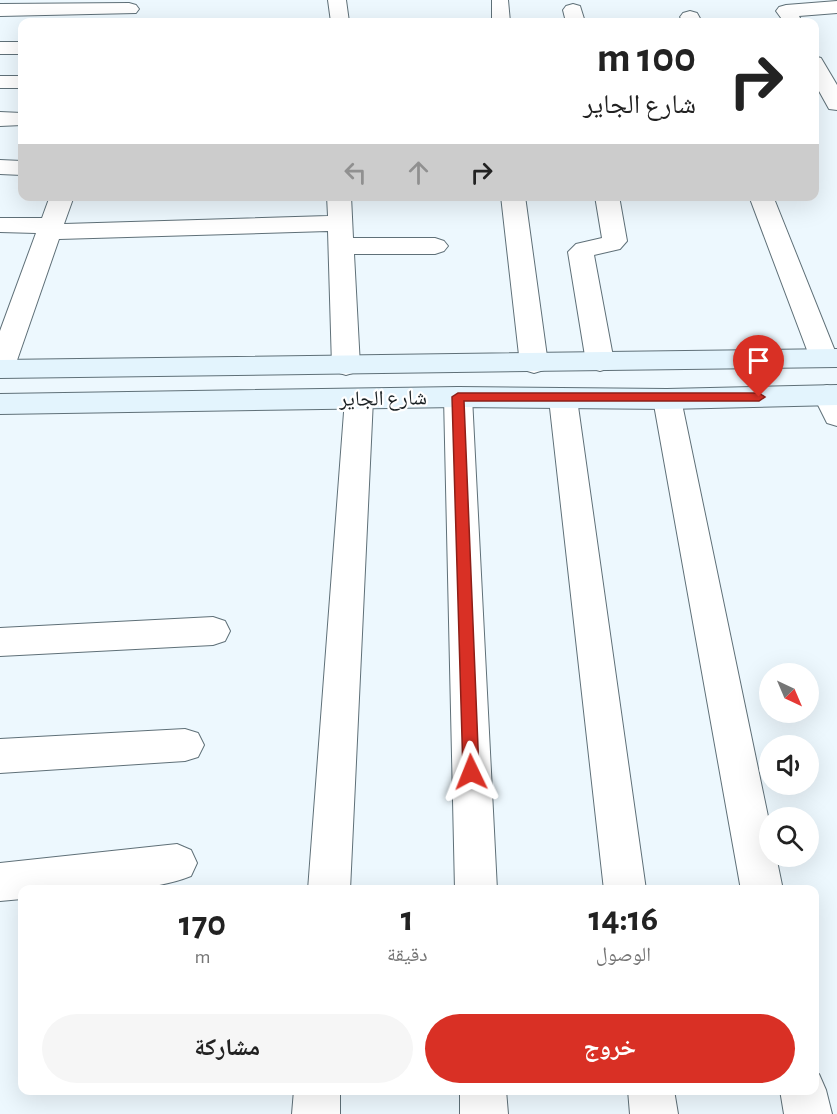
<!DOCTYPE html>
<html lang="ar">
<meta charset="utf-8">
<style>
body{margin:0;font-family:"Alegreya Sans","Noto Naskh Arabic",sans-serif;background:#f6f6f6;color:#222;direction:rtl;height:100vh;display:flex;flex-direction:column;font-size:22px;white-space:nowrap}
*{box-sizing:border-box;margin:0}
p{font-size:20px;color:#767676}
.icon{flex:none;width:33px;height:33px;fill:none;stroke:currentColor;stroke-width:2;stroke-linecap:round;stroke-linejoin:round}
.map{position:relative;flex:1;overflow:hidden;direction:ltr}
.sheet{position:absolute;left:18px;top:885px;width:801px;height:210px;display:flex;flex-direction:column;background:#fff;border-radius:12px;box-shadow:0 6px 24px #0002;direction:rtl}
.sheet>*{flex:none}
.top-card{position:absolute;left:18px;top:18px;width:801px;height:183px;border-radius:12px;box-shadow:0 6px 24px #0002;direction:rtl;background:#fff;color:#222;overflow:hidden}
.needle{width:39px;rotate:136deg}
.tools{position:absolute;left:759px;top:663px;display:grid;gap:12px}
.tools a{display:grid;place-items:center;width:60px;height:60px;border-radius:50%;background:#fff;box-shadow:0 6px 24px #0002;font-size:30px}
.pin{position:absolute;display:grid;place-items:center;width:51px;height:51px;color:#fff;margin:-62px -26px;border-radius:50% 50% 50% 0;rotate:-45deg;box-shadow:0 0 6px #0007}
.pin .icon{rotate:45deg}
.me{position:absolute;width:66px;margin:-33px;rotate:358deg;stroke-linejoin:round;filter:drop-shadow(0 0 4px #0008)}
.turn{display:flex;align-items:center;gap:21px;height:126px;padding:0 24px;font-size:27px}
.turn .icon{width:78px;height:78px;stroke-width:2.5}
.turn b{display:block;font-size:42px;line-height:51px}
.lanes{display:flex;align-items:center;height:57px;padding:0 24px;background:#0003;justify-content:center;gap:30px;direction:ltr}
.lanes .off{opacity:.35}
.eta{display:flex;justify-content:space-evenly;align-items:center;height:102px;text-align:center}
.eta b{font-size:36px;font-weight:700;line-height:42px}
.button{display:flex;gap:12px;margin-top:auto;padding:12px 24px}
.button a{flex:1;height:69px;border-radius:36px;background:#d93025;color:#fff;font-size:24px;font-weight:700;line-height:69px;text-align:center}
.button a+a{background:#f6f6f6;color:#222}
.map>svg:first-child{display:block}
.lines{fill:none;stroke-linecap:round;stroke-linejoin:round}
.street-casing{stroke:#5f7078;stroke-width:2}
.secondary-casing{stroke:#5f7078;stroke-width:2}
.street{fill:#fff;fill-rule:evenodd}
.secondary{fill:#e3f4fd;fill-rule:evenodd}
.route{fill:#d93025;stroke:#8d1f18;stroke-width:1.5}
.labels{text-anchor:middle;stroke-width:4.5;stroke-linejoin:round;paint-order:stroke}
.street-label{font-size:21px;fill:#192023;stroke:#fff}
</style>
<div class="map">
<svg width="837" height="1114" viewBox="0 0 837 1114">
<rect width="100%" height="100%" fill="#edf8fe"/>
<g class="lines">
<g class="street-casing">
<path id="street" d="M328 0H346L349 22H331Z
M492 0H508L510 22H492Z
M837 1V13L799 16 802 22H784L776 11 779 7 786 5Z
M129 3 136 5 139 9 136 13 0 16V4Z
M573 4 580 6 585 22H566L563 10 566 6Z
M690 11 697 13 702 22H684L680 17 683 13Z
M0 42H22V54H0Z
M814 56 821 58 837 85V110L829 109 814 82Z
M0 76H22V88H0Z
M0 112 22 113V125L0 126Z
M0 160 22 161V175L0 174Z
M50 196H74L64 224 328 216 327 196H351L353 238H435L444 241 448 246 444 251 435 254H354L360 366 356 372 346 375 336 372 332 366 328 231 59 239 14 369 10 375 0 378V331L36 233 0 232V218H42Z
M501 196H525L548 364 544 370 534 373 524 370 520 364Z
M595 196H619L627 241 620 249 594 255 614 362 610 368 600 371 590 368 586 362 568 252 576 244 602 238Z
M749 196H773L837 356 834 364 824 367 814 364 810 358Z
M827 385 837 388V426L827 423 813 395 817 388Z
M458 387 468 390 472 397 497 890H455L444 397 448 390Z
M359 389 369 392 373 399 350 890H308L345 399 349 392Z
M563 389 573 392 577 399 646 890H604L549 399 553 392Z
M667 389 677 392 681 399 770 826V856H776L783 890H741L653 399 657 392Z
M213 617 225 621 230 631 225 641 213 645 0 656V628Z
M185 729 198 733 204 745 198 757 185 761 0 773V739Z
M177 844 191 850 197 863 191 876C144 895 73 890 22 890V899L0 901V863Z
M814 1071 819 1074 826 1090 832 1114H784L780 1090H814Z
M294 1090H340V1114H292Z
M460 1090H506L508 1114H460Z
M628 1090H674L678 1114H630Z"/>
</g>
<g class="secondary-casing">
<path id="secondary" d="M837 349V367L0 378V360Z
M837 385V405L667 409 458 407 0 414V394L458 387 667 389Z"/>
</g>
<use href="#street" class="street"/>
<use href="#secondary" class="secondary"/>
</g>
<path class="route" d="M458 393H759L765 397 759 401H464L479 772 477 777 471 779 466 777 463 772 452 397Z"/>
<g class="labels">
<g class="street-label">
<text transform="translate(383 398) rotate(-1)" y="7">شارع الجاير</text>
</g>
</g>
</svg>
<div class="tools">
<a><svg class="needle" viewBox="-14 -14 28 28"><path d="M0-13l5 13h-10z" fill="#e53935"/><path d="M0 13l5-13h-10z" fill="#767676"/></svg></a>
<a><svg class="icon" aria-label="sound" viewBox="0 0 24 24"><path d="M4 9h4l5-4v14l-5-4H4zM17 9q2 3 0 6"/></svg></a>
<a><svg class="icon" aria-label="search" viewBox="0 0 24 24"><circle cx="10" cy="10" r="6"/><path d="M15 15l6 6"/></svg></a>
</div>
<div class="pin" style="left:759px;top:397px;background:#d93025"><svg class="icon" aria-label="arrive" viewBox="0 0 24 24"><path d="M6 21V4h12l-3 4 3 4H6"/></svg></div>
<svg class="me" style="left:471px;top:772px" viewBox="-20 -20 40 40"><path d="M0-17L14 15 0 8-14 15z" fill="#d93025" stroke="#fff" stroke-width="4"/></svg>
<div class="top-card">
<div class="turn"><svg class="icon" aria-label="right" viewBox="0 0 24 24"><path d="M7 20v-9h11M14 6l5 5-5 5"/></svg><div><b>100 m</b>شارع الجاير</div></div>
<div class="lanes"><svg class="icon off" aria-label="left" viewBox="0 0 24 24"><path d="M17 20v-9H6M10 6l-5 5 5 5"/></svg><svg class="icon off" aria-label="ahead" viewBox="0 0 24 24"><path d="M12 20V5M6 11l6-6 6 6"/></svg><svg class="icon" aria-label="right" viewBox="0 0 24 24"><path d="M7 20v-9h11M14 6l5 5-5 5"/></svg></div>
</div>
<section class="sheet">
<div class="eta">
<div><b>14:16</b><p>الوصول</p></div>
<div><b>1</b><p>دقيقة</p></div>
<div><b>170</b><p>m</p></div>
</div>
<div class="button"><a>خروج</a><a>مشاركة</a></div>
</section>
</div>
